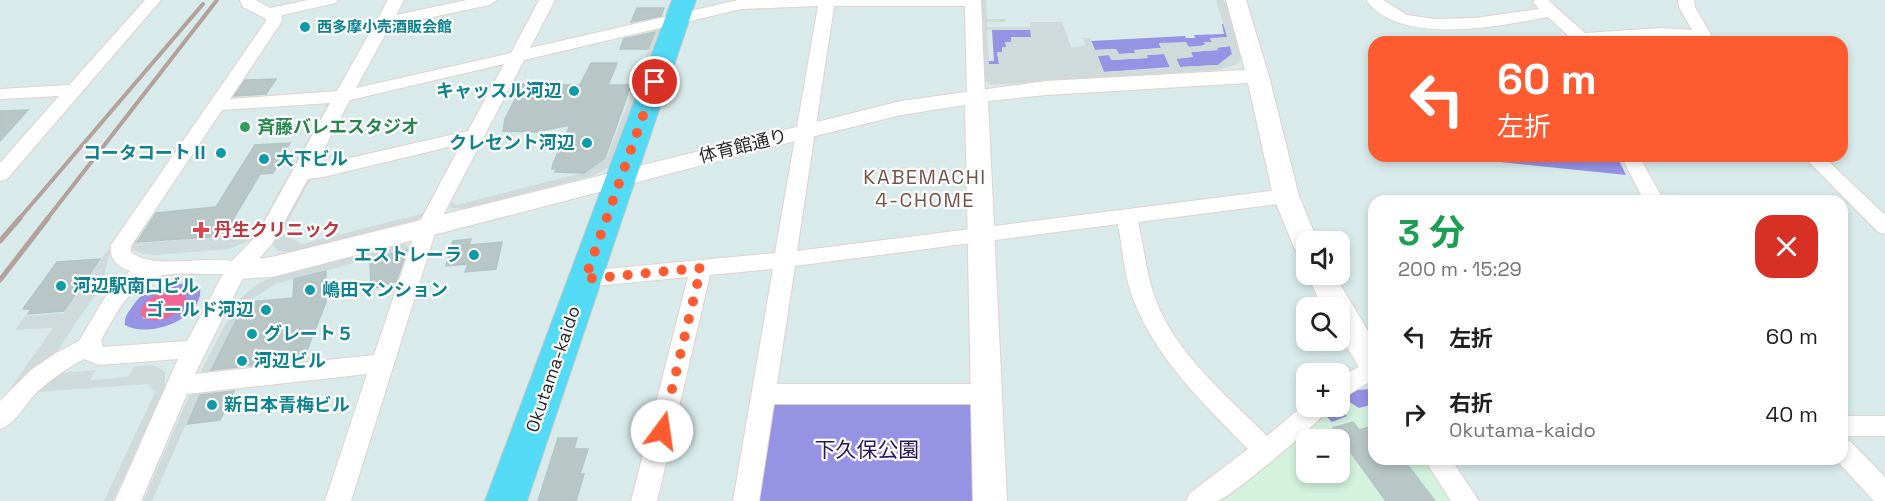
<!DOCTYPE html>
<html lang="ja">
<meta charset="utf-8">
<style>
body{margin:0;font-family:"Space Grotesk","Noto Sans JP",sans-serif;background:#f6f6f6;color:#202124;height:100vh;display:flex;flex-direction:column;font-size:22px;white-space:nowrap}
*{box-sizing:border-box;margin:0}
p{font-size:20px;color:#757577}
.icon{flex:none;width:33px;height:33px;fill:none;stroke:currentColor;stroke-width:2;stroke-linecap:round;stroke-linejoin:round}
.map{position:relative;flex:1;overflow:hidden}
.panel{position:absolute;left:1368px;top:195px;width:480px;height:270px;display:flex;flex-direction:column;background:#fff;border-radius:18px;box-shadow:0 3px 9px #0003}
.panel>*{flex:none}
.banner{position:absolute;left:1368px;top:36px;width:480px;height:126px;border-radius:18px;box-shadow:0 3px 9px #0003;background:#ff5b31;color:#fff;overflow:hidden}
.tools{position:absolute;left:1296px;top:231px;display:grid;gap:12px}
.tools a{display:grid;place-items:center;width:54px;height:54px;border-radius:12px;background:#fff;box-shadow:0 3px 9px #0003;font-size:30px}
.pin{position:absolute;display:grid;place-items:center;width:51px;height:51px;color:#fff;margin:-26px;border:3px solid #fff;border-radius:50%;box-shadow:0 2px 6px #0007}
.me{position:absolute;width:66px;margin:-33px;rotate:14deg;stroke-linejoin:round;filter:drop-shadow(0 0 4px #0008)}
.turn{display:flex;align-items:center;gap:21px;height:126px;padding:0 30px;font-size:27px}
.turn .icon{width:78px;height:78px;stroke-width:2.5}
.turn b{display:block;font-size:42px;line-height:51px}
.round{display:grid;place-items:center;flex:none;width:63px;height:63px;border-radius:18px;background:#f6f6f6}
.head{display:flex;align-items:center;justify-content:space-between;height:102px;padding:0 30px}
h1{font-size:36px;font-weight:700;line-height:45px;color:#1e9e55}
ul{padding:0;list-style:none}
li{display:flex;align-items:center;gap:18px;height:78px;padding:0 30px}
li div{flex:1}
li b{display:block;font-size:22px}
li em{font-style:normal}
.map>svg:first-child{display:block}
.medical{fill:#d4f3df;fill-rule:evenodd}
.green{fill:#9692e4;fill-rule:evenodd}
.plaza{fill:#cfdbdb;fill-rule:evenodd}
.water{fill:#f26696}
.building{fill:#b8c6c6;stroke:#b2c5c6;stroke-width:1.5}
.lines{fill:none;stroke-linecap:round;stroke-linejoin:round}
.minor-casing{stroke:#e2d1cd;stroke-width:2}
.tertiary-casing{stroke:#e2d1cd;stroke-width:2}
.primary-casing{stroke:#c7c7c7;stroke-width:2}
.minor{fill:#fff;fill-rule:evenodd}
.tertiary{fill:#fff;fill-rule:evenodd}
.primary{fill:#53dbf5;fill-rule:evenodd}
.rail-far1{stroke:#b3a19b;stroke-width:4}
.rail{stroke:#b3a19b;stroke-width:5}
.route{stroke:#ff5b31;stroke-width:10;stroke-dasharray:0 18}
.culture-dot{fill:#0f9aa8;stroke:#fff;stroke-width:2}
.leisure-dot{fill:#2e9e5b;stroke:#fff;stroke-width:2}
.health-dot{fill:#e0444e;stroke:#fff;stroke-width:2}
.labels{text-anchor:middle;stroke-width:4.5;stroke-linejoin:round;paint-order:stroke}
.far-culture-label{font-size:15px;font-weight:bold;fill:#0d838f;stroke:#fff;text-anchor:start}
.culture-label{font-size:18px;font-weight:bold;fill:#0d838f;stroke:#fff;text-anchor:start}
.leisure-label{font-size:18px;font-weight:bold;fill:#27864d;stroke:#fff;text-anchor:start}
.street-label{font-size:18px;fill:#272727;stroke:#fff}
.health-label{font-size:18px;font-weight:bold;fill:#be3a42;stroke:#fff;text-anchor:start}
.neighbourhood-label{font-size:20px;letter-spacing:1.5px;fill:#795247;stroke:#fff}
.near-park-label{font-size:21px;fill:#251765;stroke:#fff}
</style>
<div class="map">
<svg width="1885" height="501" viewBox="0 0 1885 501">
<rect width="100%" height="100%" fill="#d8ebea"/>
<path class="medical" d="M1353 391 1374 397V459H1427L1455 501H1218L1304 436 1336 407 1340 406V404ZM1306 440H1340V472H1306Z"/>
<path class="green" d="M1222 24H1225L1228 37 1210 39 1212 42C1197 50 1177 46 1159 44L1161 48 1135 50 1136 53 1119 54 1116 49 1095 50 1091 41 1185 36 1186 38H1195L1194 35 1224 34Z
M992 30H1031V37H1011V42L1002 52H997L999 64H989L988 61H994Z
M1230 46 1232 54 1218 65 1180 67 1176 58 1193 57 1191 52 1217 50 1216 48Z
M1164 54 1171 67 1104 72 1097 56 1109 55 1112 60 1147 58V55Z
M1479 156H1617L1626 175 1480 160Z
M191 283 200 287C205 319 148 339 125 325 124 317 128 313 132 307 146 285 166 285 191 283ZM158 295 183 306 163 319H144L141 316 142 308Z
M1374 389V411L1370 405 1359 408 1348 401 1338 409 1347 416 1332 422 1326 416 1336 407 1340 406V404L1354 390Z
M781 400H965L974 407 976 501H758L772 406Z"/>
<path class="plaza" d="M981 0H986L987 19H1006V22H987V27H1030V22H1062L1071 47 1085 46 1083 38H1090L1095 50 1116 49 1119 54 1135 53 1134 50 1161 48 1159 43 1186 42 1189 47 1205 46 1204 42H1212L1210 38 1227 37 1216 0H1224L1232 21 1241 60 1235 65 1218 70 991 85 984 80ZM1030 30 1031 37H1011V42H1005L1006 47H1002V52H997L999 64H989L987 30ZM1230 46 1232 54 1218 65 1180 67 1176 59 1193 57 1191 52 1218 50 1217 47ZM1164 54 1170 68 1104 72 1098 56 1109 55 1111 60 1148 58 1147 55Z
M656 28 661 29 662 32 618 153 608 168 592 176 463 209 451 208 450 202 457 205 585 172 607 157 655 32 650 29Z
M323 103H330L261 230 255 238 230 249 154 255 143 254 133 250 131 247 134 238 140 243 249 235 258 230 326 107Z
M318 176 309 182 282 233 302 244 421 214 429 208 424 216 415 221 296 252 278 251 273 245 274 239 307 178Z
M112 244 102 285 55 354 17 386 11 387 53 328 15 330 25 316 64 313Z
M403 244 410 248 409 253 403 250 275 284 242 306 210 370 214 376 202 374V369L238 300 259 283 276 275Z
M154 365 165 372V387L113 501H104L155 392 148 384 37 392 25 399 60 373ZM134 367 128 377 90 380 96 370Z
M210 386 199 394 152 501H143L189 396Z"/>
<path class="water" d="M179 291 186 297C184 315 156 327 141 316 138 298 165 290 179 291Z"/>
<path class="building" d="M637 8H664L661 16 631 22Z
M655 32 648 49H620L624 39Z
M591 63H617L608 85H631L605 158 584 173 555 172 557 169H552L553 164 570 125 536 132 503 131 505 119 523 84 580 85Z
M276 79 266 94 234 96 245 80Z
M28 110 0 141V111Z
M290 143 273 173 260 174 223 236 137 242 156 213 216 207 255 145Z
M471 239 469 245 502 242 496 269 465 272 468 264 446 266 453 241Z
M407 250 396 282 371 289 370 259Z
M100 259 64 311 28 314 31 309H23L57 262Z
M326 271V302L303 360 211 370 243 306 248 302 293 298 294 279Z
M234 391 220 420 187 424 200 395Z
M1353 422 1359 430 1374 426V459H1403L1435 501H1386L1333 428Z
M558 438H577L574 449H588L580 474H584L576 501H538Z"/>
<g class="lines">
<g class="minor-casing">
<path id="minor" d="M145 0H161L7 179 0 181V163L59 96 0 99V89L69 85Z
M240 0H256L270 8 308 0H338L336 3 282 15V21L230 99 337 91 388 0H404L396 15 467 0H497L489 5 390 26 356 88 511 53 539 0H555L530 48 738 0H981L985 96 982 100H970L967 96 965 6H834L797 251 1286 189 1293 191 1296 196 1293 201 1286 203 1138 222C1144 247 1146 273 1155 298 1175 353 1226 395 1267 436L1306 403V406H1331C1324 419 1231 497 1218 501 1209 501 1195 501 1186 501L1190 493 1248 449C1205 405 1157 360 1134 301 1124 277 1123 250 1118 224L795 266 777 384H985L994 387 997 394 994 401 985 404H774L759 501H733L773 269 710 275 657 501H631L688 277 585 287 577 284 574 279 577 274 585 271 775 253 818 6 741 9 524 60 437 227 351 501H325L367 374 187 394 141 501H115L178 359 99 365 84 359C67 368 51 379 37 392 25 404 16 424 0 429V401L31 370 56 353 79 341 108 292 130 271C117 266 109 259 111 245L266 21V19L243 7ZM504 64 468 131 315 166 350 100ZM330 103 257 235 232 261C203 256 153 270 131 252V246L222 110ZM461 144 417 227 374 355 195 374 245 274 272 244 308 179 323 177ZM203 274H223L187 341 103 347 101 340C114 318 129 285 156 277 170 272 188 274 203 274Z
M1366 0H1383L1407 15 1434 19 1475 18 1539 9 1533 2 1535 0H1548L1585 33 1662 28 1692 30 1679 7 1678 0H1694L1695 7 1715 42 1662 38 1575 42 1548 17C1499 26 1401 47 1366 0Z
M1621 156H1639L1664 201H1644Z
M1803 156H1823L1885 215V234L1878 232Z
M1374 359V379L1348 395 1340 397V377Z
M1842 416H1885V436H1842Z
M1842 438 1851 442 1885 477V501H1874L1835 459H1842Z
M1424 459H1451L1479 501H1451Z"/>
</g>
<g class="tertiary-casing">
<path id="tertiary" d="M1226 0H1246L1269 76 1299 196 1318 242H1306V254L1297 252 1293 245 1273 196 1248 83 1046 95 988 101 1007 501H973L965 105 901 115 795 141 272 277 237 279 227 276 223 269 227 262 272 257 901 101 1046 81 1245 70Z
M1306 273 1334 274 1374 341V378L1363 374 1340 335V308H1323Z"/>
</g>
<g class="primary-casing">
<path id="primary" d="M672 0H696L527 501H485Z"/>
</g>
<use href="#minor" class="minor"/>
<use href="#tertiary" class="tertiary"/>
<use href="#primary" class="primary"/>
<path class="rail-far1" d="M19 219 203 4
M47 219 217 0"/>
<path class="rail" d="M0 241 20 218
M0 280 48 218"/>
</g>
<g class="lines">
<path class="route" d="M655 82 585 279 701 268 662 431"/>
</g>
<g class="culture-dot">
<circle cx="305" cy="27" r="6"/>
<circle cx="574" cy="91" r="6"/>
<circle cx="587" cy="143" r="6"/>
<circle cx="221" cy="153" r="6"/>
<circle cx="264" cy="159" r="6"/>
<circle cx="474" cy="255" r="6"/>
<circle cx="61" cy="286" r="6"/>
<circle cx="310" cy="290" r="6"/>
<circle cx="266" cy="310" r="6"/>
<circle cx="252" cy="334" r="6"/>
<circle cx="242" cy="361" r="6"/>
<circle cx="212" cy="405" r="6"/>
</g>
<circle class="leisure-dot" cx="245" cy="127" r="6"/>
<path class="health-dot" d="M198 221h6v6h6v6h-6v6h-6v-6h-6v-6h6z"/>
<g class="labels">
<g class="far-culture-label">
<text x="317" y="32">西多摩小売酒販会館</text>
</g>
<g class="culture-label">
<text x="562" y="97" text-anchor="end">キャッスル河辺</text>
<text x="575" y="149" text-anchor="end">クレセント河辺</text>
<text x="209" y="159" text-anchor="end">コータコートⅡ</text>
<text x="276" y="165">大下ビル</text>
<text x="462" y="261" text-anchor="end">エストレーラ</text>
<text x="73" y="292">河辺駅南口ビル</text>
<text x="322" y="296">嶋田マンション</text>
<text x="254" y="316" text-anchor="end">ゴールド河辺</text>
<text x="264" y="340">グレート５</text>
<text x="254" y="367">河辺ビル</text>
<text x="224" y="411">新日本青梅ビル</text>
</g>
<g class="leisure-label">
<text x="257" y="133">斉藤バレエスタジオ</text>
</g>
<g class="street-label">
<text transform="translate(743 146) rotate(-14)" y="6">体育館通り</text>
<text transform="translate(553 369) rotate(-71)" y="6">Okutama-kaido</text>
</g>
<g class="health-label">
<text x="214" y="236">丹生クリニック</text>
</g>
<g class="neighbourhood-label">
<text x="925" y="184">KABEMACHI<tspan x="925" dy="23">4-CHOME</tspan></text>
</g>
<g class="near-park-label">
<text x="867" y="457">下久保公園</text>
</g>
</g>
</svg>
<div class="tools">
<a><svg class="icon" aria-label="sound" viewBox="0 0 24 24"><path d="M4 9h4l5-4v14l-5-4H4zM17 9q2 3 0 6"/></svg></a>
<a><svg class="icon" aria-label="search" viewBox="0 0 24 24"><circle cx="10" cy="10" r="6"/><path d="M15 15l6 6"/></svg></a>
<a>+</a>
<a>−</a>
</div>
<div class="pin" style="left:655px;top:82px;background:#d93025"><svg class="icon" aria-label="arrive" viewBox="0 0 24 24"><path d="M6 21V4h12l-3 4 3 4H6"/></svg></div>
<svg class="me" style="left:662px;top:431px" viewBox="-20 -20 40 40"><circle r="19" fill="#fff"/><path d="M0-13L10 11 0 6-10 11z" fill="#ff5b31"/></svg>
<div class="banner">
<div class="turn"><svg class="icon" aria-label="left" viewBox="0 0 24 24"><path d="M17 20v-9H6M10 6l-5 5 5 5"/></svg><div><b>60 m</b>左折</div></div>
</div>
<section class="panel">
<div class="head"><div><h1>3 分</h1><p>200 m · 15:29</p></div><a class="round" style="background:#d93025;color:#fff"><svg class="icon" aria-label="close" viewBox="0 0 24 24"><path d="M6 6l12 12M18 6L6 18"/></svg></a></div>
<ul>
<li><svg class="icon" aria-label="left" viewBox="0 0 24 24"><path d="M17 20v-9H6M10 6l-5 5 5 5"/></svg><div><b>左折</b></div><em>60 m</em></li>
<li><svg class="icon" aria-label="right" viewBox="0 0 24 24"><path d="M7 20v-9h11M14 6l5 5-5 5"/></svg><div><b>右折</b><p>Okutama-kaido</p></div><em>40 m</em></li>
</ul>
</section>
</div>
